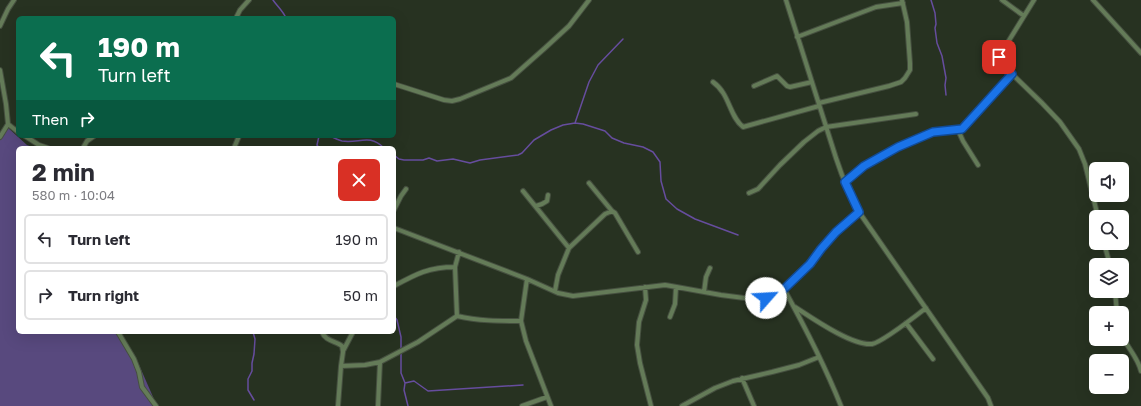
<!DOCTYPE html>
<meta charset="utf-8">
<style>
body{margin:0;font-family:"Golos Text",sans-serif;background:#f7f7f7;color:#2b2b33;height:100vh;display:flex;flex-direction:column;font-size:15px;white-space:nowrap}
*{box-sizing:border-box;margin:0}
p{font-size:13px;color:#7c7c81}
.icon{flex:none;width:22px;height:22px;fill:none;stroke:currentColor;stroke-width:2;stroke-linecap:round;stroke-linejoin:round}
.map{position:relative;flex:1;overflow:hidden}
.drawer{position:absolute;left:16px;top:146px;width:380px;height:188px;display:flex;flex-direction:column;background:#fff;border-radius:6px;box-shadow:0 4px 16px #0002}
.drawer>*{flex:none}
.banner{position:absolute;left:16px;top:16px;width:380px;height:122px;border-radius:6px;box-shadow:0 4px 16px #0002;background:#0b6e4f;color:#fff;overflow:hidden}
.fabs{position:absolute;left:1089px;top:162px;display:grid;gap:8px}
.fabs a{display:grid;place-items:center;width:40px;height:40px;border-radius:6px;background:#fff;box-shadow:0 4px 16px #0002;font-size:20px}
.pin{position:absolute;display:grid;place-items:center;width:34px;height:34px;color:#fff;margin:-17px;border-radius:8px;box-shadow:0 2px 6px #0006}
.me{position:absolute;width:44px;margin:-22px;rotate:64deg;stroke-linejoin:round;filter:drop-shadow(0 0 3px #0008)}
.turn{display:flex;align-items:center;gap:14px;height:84px;padding:0 16px;font-size:18px}
.turn .icon{width:52px;height:52px;stroke-width:2.5}
.turn b{display:block;font-size:28px;line-height:34px}
.then{display:flex;align-items:center;height:38px;padding:0 16px;background:#0003;gap:8px;font-size:15px}
.round{display:grid;place-items:center;flex:none;width:42px;height:42px;border-radius:6px;background:#f7f7f7}
.summary{display:flex;align-items:center;justify-content:space-between;height:68px;padding:0 16px}
h1{font-size:24px;font-weight:700;line-height:30px}
ul{padding:0;list-style:none}
li{display:flex;align-items:center;gap:12px;height:50px;margin:0 8px 6px;padding:0 8px;border:2px solid #e1e1e2;border-radius:6px}
li div{flex:1}
li b{display:block;font-size:15px}
li em{font-style:normal}
.map>svg:first-child{display:block}
.green{fill:#58497e}
.lines{fill:none;stroke-linecap:round;stroke-linejoin:round}
.stream{stroke:#664d9e;stroke-width:1.5}
.minor-casing{stroke:#465040;stroke-width:6}
.minor{stroke:#647b58;stroke-width:4}
.route-casing{stroke:#114b97;stroke-width:10}
.route{stroke:#1a73e8;stroke-width:7}
</style>
<div class="map">
<svg width="1141" height="406" viewBox="0 0 1141 406">
<rect width="100%" height="100%" fill="#273221"/>
<path class="green" d="M7 127 27 145 35 148H18V332H116L136 358 157 406H0V137Z"/>
<g class="lines">
<path class="stream" d="M273 0C277 6 283 11 286 18
M931 0 935 13 936 24 935 28 937 43 942 56 946 78 945 85 946 95
M575 123 589 82 598 65 623 39
M319 136 317 145 319 148
M330 136C334 138 338 140 342 141 359 144 369 133 384 148
M394 155 399 159 404 160H423L429 158 437 161 453 159 470 163 480 160 518 155 522 153 534 140 551 130 563 125 575 123 583 124 605 131 612 138 624 143 643 147 653 152 660 162 661 181 666 199 677 209 695 219 738 235
M394 316 397 320 401 337V373L405 383 404 390 408 406
M253 332 255 339 254 354 252 363V371L248 379V390L254 400
M405 383 414 381 428 391 523 385"/>
<g class="minor-casing">
<path id="minor" d="M786 0 836 158 842 175 859 212 943 333 988 398 991 406
M1002 0 1024 16
M1034 0 1000 55 999 62 1002 67 1012 74 1042 103 1060 122 1079 149 1085 164 1098 217
M1093 0 1141 53
M236 18 240 10 249 0
M0 26 8 9 14 0
M797 37 876 7 903 3
M0 70 6 104 8 124 18 132
M713 82C730 94 729 116 743 127L819 106
M394 84 444 100 452 101 460 99 511 78 545 48 569 26 589 0
M754 86 777 76 787 86 790 87 812 82
M819 103 889 86 901 82 905 78 910 70V63L907 22 902 0
M958 130 963 141 978 165
M25 136 39 145 48 148
M0 137 8 124
M83 148 87 141 94 136
M234 148 239 136
M845 182 864 166 898 147 933 132 962 129 1012 74
M589 183 612 211 615 213 638 252
M523 191 569 248
M749 193 758 189 780 165 804 142 818 131 826 127 916 114
M536 206 542 204 547 201 548 195
M394 210 401 196 406 189
M394 228 527 279 521 321 526 341 551 406
M1104 243 1110 265
M459 252 455 267 457 316C478 321 499 321 521 321
M527 279 558 293 573 296 665 285 671 286 721 295 752 299 766 298 773 296 784 289
M394 286C416 274 429 267 455 267
M645 287 646 300 639 322 637 345 640 363 651 406
M555 291 558 275 569 248 605 214 612 211
M1115 291 1117 313
M704 292 706 277 710 268
M795 307C812 318 852 346 872 344 882 342 917 315 926 308
M670 317 675 304 676 287
M906 323 933 359
M118 332 134 359 139 372 142 387 156 406
M322 332C325 341 336 341 342 346L343 352 341 366
M1122 336C1128 348 1138 358 1141 371
M343 351 353 332
M380 362 418 342 457 316
M742 378 754 406
M338 406 341 366 365 365 380 362 378 406
M522 406 547 397
M682 406 715 388 733 381 772 372 799 365 819 357
M841 406C825 366 805 327 784 289L810 264 821 249 836 233 859 212"/>
</g>
<use href="#minor" class="minor"/>
</g>
<g class="lines">
<g class="route-casing">
<path id="route" d="M766 298 773 296 784 289 810 264 821 249 836 232 859 212 845 182 864 166 898 147 933 132 962 129 1012 74C1006 69 999 66 999 57"/>
</g>
<use href="#route" class="route"/>
</g>
</svg>
<div class="fabs">
<a><svg class="icon" aria-label="sound" viewBox="0 0 24 24"><path d="M4 9h4l5-4v14l-5-4H4zM17 9q2 3 0 6"/></svg></a>
<a><svg class="icon" aria-label="search" viewBox="0 0 24 24"><circle cx="10" cy="10" r="6"/><path d="M15 15l6 6"/></svg></a>
<a><svg class="icon" aria-label="layers" viewBox="0 0 24 24"><path d="M12 4l9 5-9 5-9-5zM3 14l9 5 9-5"/></svg></a>
<a>+</a>
<a>−</a>
</div>
<div class="pin" style="left:999px;top:57px;background:#d93025"><svg class="icon" aria-label="arrive" viewBox="0 0 24 24"><path d="M6 21V4h12l-3 4 3 4H6"/></svg></div>
<svg class="me" style="left:766px;top:298px" viewBox="-20 -20 40 40"><circle r="19" fill="#fff"/><path d="M0-13L10 11 0 6-10 11z" fill="#1a73e8"/></svg>
<div class="banner">
<div class="turn"><svg class="icon" aria-label="left" viewBox="0 0 24 24"><path d="M17 20v-9H6M10 6l-5 5 5 5"/></svg><div><b>190 m</b>Turn left</div></div>
<div class="then">Then<svg class="icon" aria-label="right" viewBox="0 0 24 24"><path d="M7 20v-9h11M14 6l5 5-5 5"/></svg></div>
</div>
<section class="drawer">
<div class="summary"><div><h1>2 min</h1><p>580 m · 10:04</p></div><a class="round" style="background:#d93025;color:#fff"><svg class="icon" aria-label="close" viewBox="0 0 24 24"><path d="M6 6l12 12M18 6L6 18"/></svg></a></div>
<ul>
<li><svg class="icon" aria-label="left" viewBox="0 0 24 24"><path d="M17 20v-9H6M10 6l-5 5 5 5"/></svg><div><b>Turn left</b></div><em>190 m</em></li>
<li><svg class="icon" aria-label="right" viewBox="0 0 24 24"><path d="M7 20v-9h11M14 6l5 5-5 5"/></svg><div><b>Turn right</b></div><em>50 m</em></li>
</ul>
</section>
</div>
